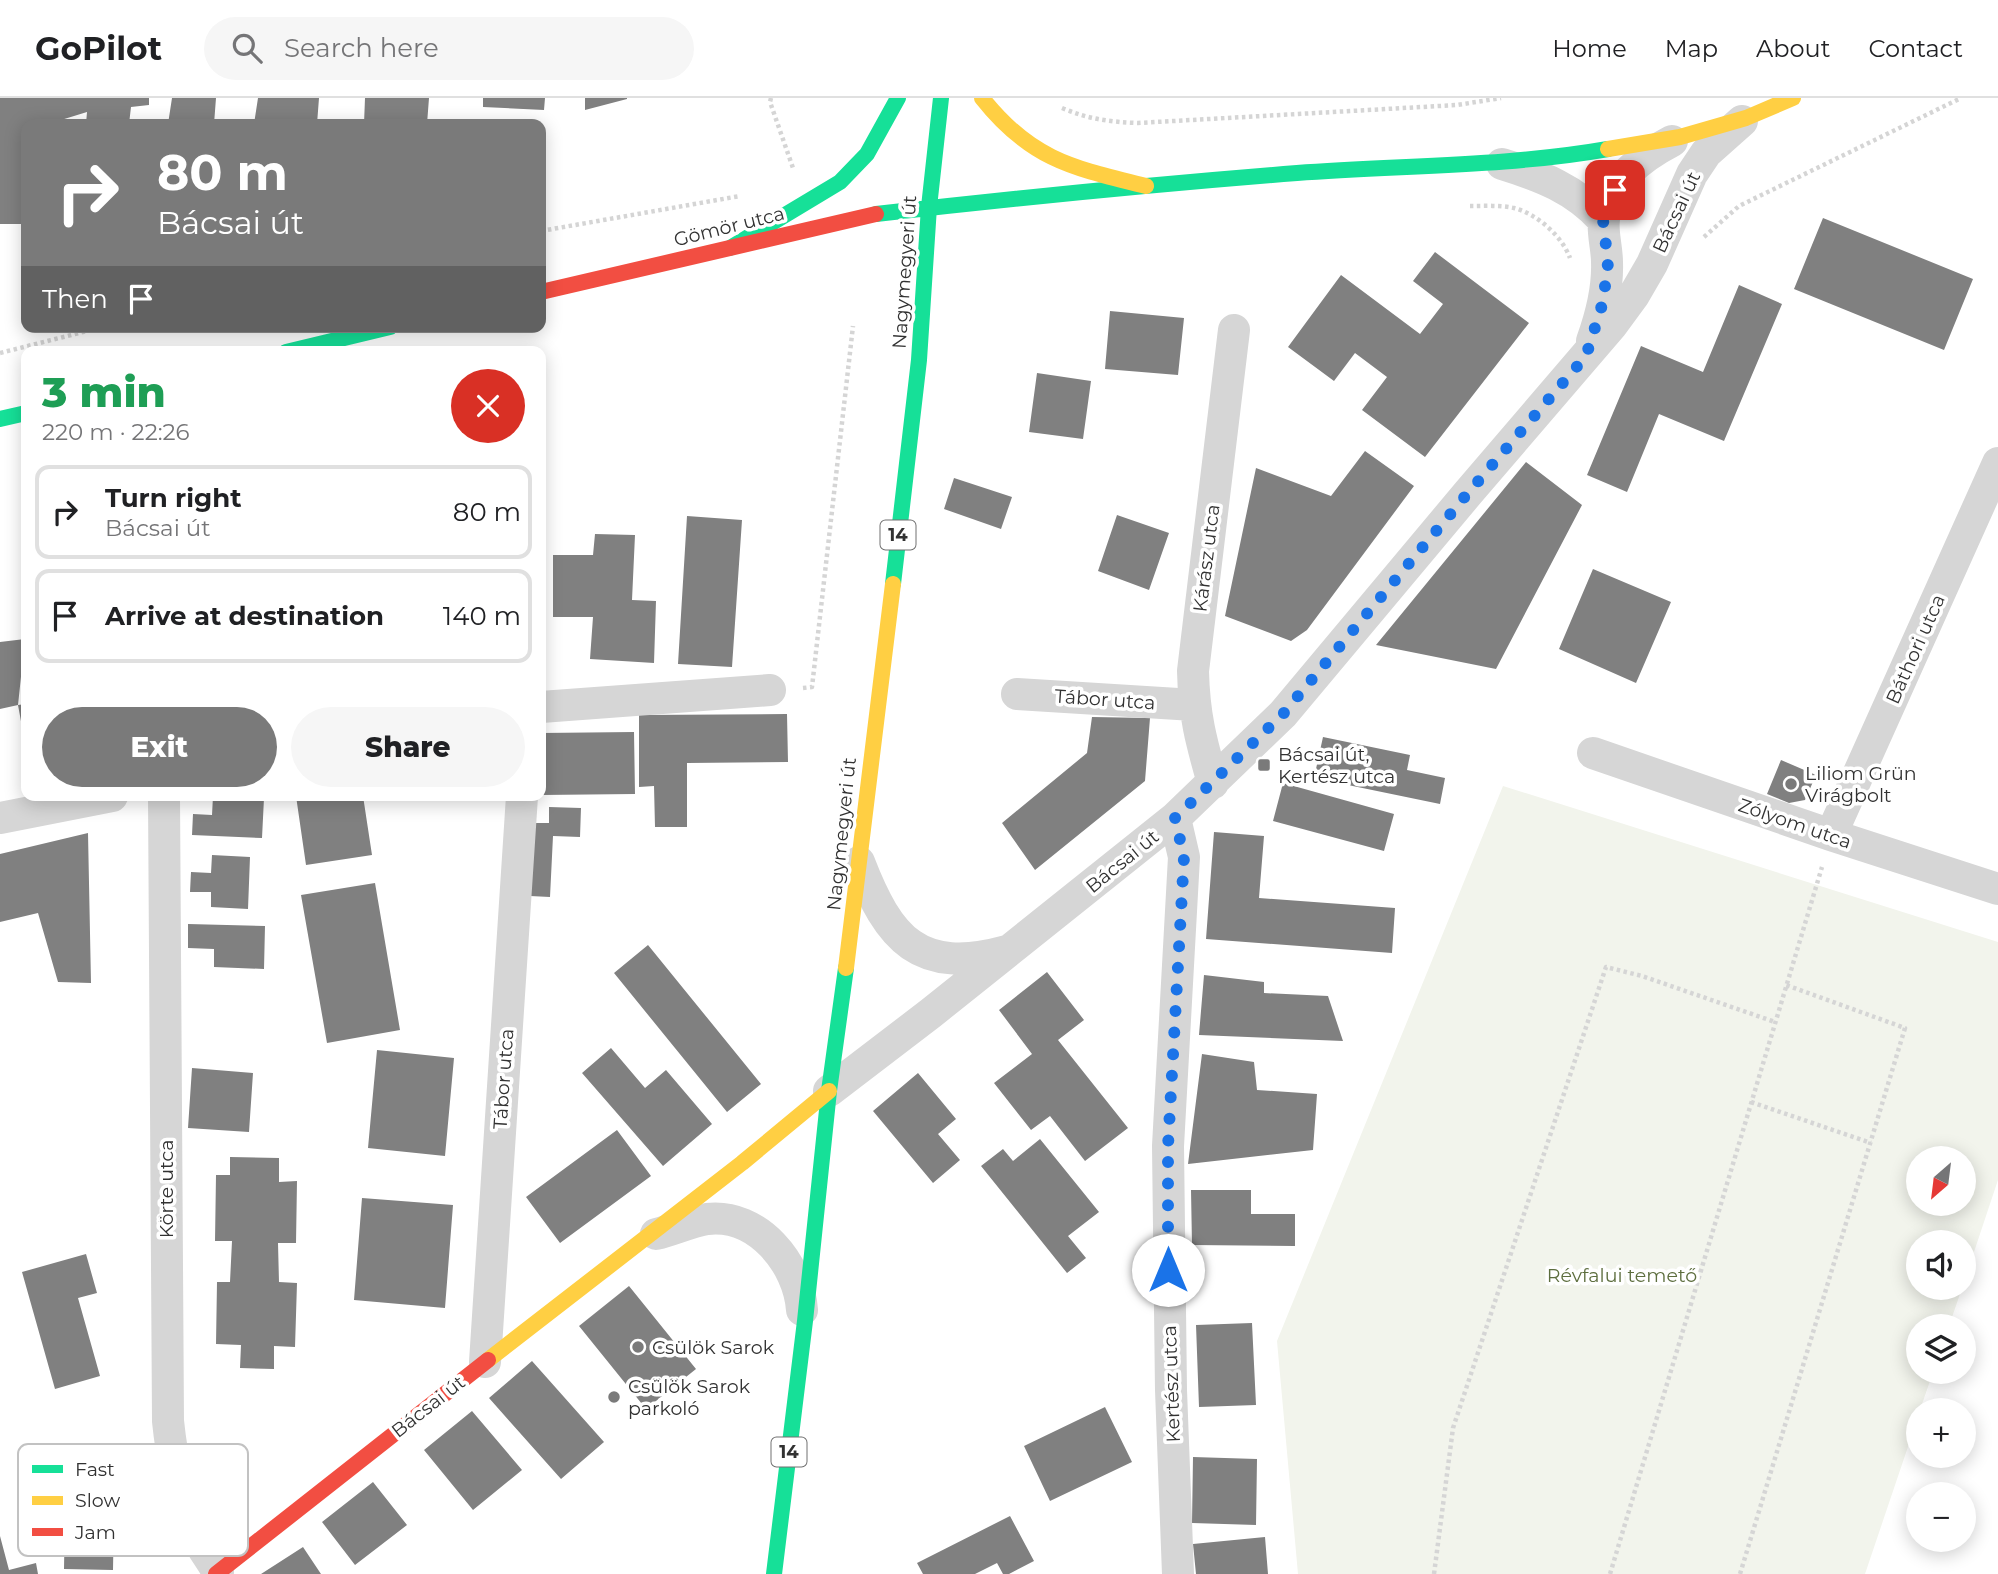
<!DOCTYPE html>
<meta charset="utf-8">
<style>
body{margin:0;font-family:Montserrat,sans-serif;background:#f6f6f6;color:#202124;height:100vh;display:flex;flex-direction:column;font-size:26px;white-space:nowrap}
*{box-sizing:border-box;margin:0}
p{font-size:23px;color:#757577}
.icon{flex:none;width:38px;height:38px;fill:none;stroke:currentColor;stroke-width:2;stroke-linecap:round;stroke-linejoin:round}
.map{position:relative;flex:1;overflow:hidden}
.details{position:absolute;left:21px;top:248px;width:525px;height:455px;display:flex;flex-direction:column;background:#fff;border-radius:14px;box-shadow:0 4px 18px #0003}
.details>*{flex:none}
.hud{position:absolute;left:21px;top:21px;width:525px;height:214px;border-radius:14px;box-shadow:0 4px 18px #0003;background:#7a7a7a;color:#fff;overflow:hidden}
.needle{width:46px;rotate:208deg}
.buttons{position:absolute;left:1906px;top:1048px;display:grid;gap:14px}
.buttons a{display:grid;place-items:center;width:70px;height:70px;border-radius:50%;background:#fff;box-shadow:0 4px 18px #0003;font-size:35px}
.pin{position:absolute;display:grid;place-items:center;width:60px;height:60px;color:#fff;margin:-30px;border-radius:14px;box-shadow:0 4px 10px #0006}
.me{position:absolute;width:77px;margin:-38px;rotate:0deg;stroke-linejoin:round;filter:drop-shadow(0 0 5px #0008)}
.turn{display:flex;align-items:center;gap:24px;height:147px;padding:0 21px;font-size:32px}
.turn .icon{width:91px;height:91px;stroke-width:2.5}
.turn b{display:block;font-size:49px;line-height:60px}
.then{display:flex;align-items:center;height:66px;padding:0 21px;background:#0003;gap:14px;font-size:26px}
.round{display:grid;place-items:center;flex:none;width:74px;height:74px;border-radius:37px;background:#f6f6f6}
.overview{display:flex;align-items:center;justify-content:space-between;height:119px;padding:0 21px}
h1{font-size:42px;font-weight:800;line-height:52px;color:#1e9e55}
.cta{display:flex;gap:14px;margin-top:auto;padding:14px 21px}
.cta a{flex:1;height:80px;border-radius:42px;background:#7a7a7a;color:#fff;font-size:28px;font-weight:800;line-height:80px;text-align:center}
.cta a+a{background:#f6f6f6;color:#202124}
ul{padding:0;list-style:none}
li{display:flex;align-items:center;gap:21px;height:94px;margin:0 14px 10px;padding:0 7px;border:4px solid #e0e0e0;border-radius:14px}
li div{flex:1}
li b{display:block;font-size:26px}
li em{font-style:normal}
header{display:flex;align-items:center;gap:42px;box-sizing:border-box;height:98px;padding:0 35px;background:#fff;border-bottom:2px solid #e0e0e0}
header strong{font-size:33px}
nav{display:flex;gap:38px;margin-inline-start:auto;font-size:24px}
.search{width:490px;height:63px;background:#f6f6f6;display:flex;align-items:center;gap:18px;box-sizing:border-box;padding:0 24px;border-radius:38px;color:#757577;font-size:26px}
.map>svg:first-child{display:block}
.green{fill:#f2f4ec;fill-rule:evenodd}
.building{fill:#808080}
.lines{fill:none;stroke-linecap:round;stroke-linejoin:round}
.path{stroke:#d5d5d5;stroke-width:4.5;stroke-dasharray:3.5 3.5;stroke-linecap:butt}
.street{stroke:#d6d6d6;stroke-width:32}
.fast{stroke:#16e098;stroke-width:16}
.slow{stroke:#ffcf43;stroke-width:16}
.jam{stroke:#f24e42;stroke-width:16}
.route{stroke:#1a73e8;stroke-width:12;stroke-dasharray:0 21.6}
.poi-dot{fill:#7a7a7a;stroke:#fff;stroke-width:2.5}
.labels{text-anchor:middle;stroke-width:7;stroke-linejoin:round;paint-order:stroke}
.shield{fill:#fff;stroke:#707070;stroke-width:2}
.shield-label{font-size:18px;font-weight:bold;fill:#323232}
.street-label{font-size:19px;fill:#323232;stroke:#fff}
.poi-label{font-size:19px;fill:#323232;stroke:#fff;text-anchor:start}
.park-label{font-size:19px;fill:#5d6e3e;stroke:#fff}
.key{fill:#fff;stroke:#c2c2c2;stroke-width:2}
.key-label{font-size:19px;fill:#323232}
</style>
<header>
<strong>GoPilot</strong>
<div class="search"><svg class="icon" aria-label="search" viewBox="0 0 24 24"><circle cx="10" cy="10" r="6"/><path d="M15 15l6 6"/></svg>Search here</div>
<nav><a>Home</a><a>Map</a><a>About</a><a>Contact</a></nav>
</header>
<div class="map">
<svg width="1998" height="1476" viewBox="0 0 1998 1476">
<rect width="100%" height="100%" fill="#fff"/>
<path class="green" d="M1503 688 1998 844V1082L1964 1184V1144H1918V1190H1962L1949 1228H1918V1274H1933L1920 1312H1918V1319L1865 1476H1298L1277 1243ZM1918 1060H1964V1106H1918Z"/>
<path class="building" d="M0 0H149V7L131 9 129 26H86L87 14 48 26H26V126H0Z
M172 0H216L214 26H168Z
M258 0H319L317 26H254Z
M365 0H429L427 26H364Z
M483 0H545L544 12 483 9Z
M585 0H627V1L585 12Z
M1823 120 1973 181 1944 252 1794 191Z
M1435 154 1529 225 1425 359 1362 312 1387 279 1355 255 1334 283 1288 249 1341 177 1420 236 1443 206 1413 183Z
M1739 187 1782 206 1724 343 1659 316 1627 394 1587 377 1641 248 1703 274Z
M1110 213 1184 220 1178 277 1105 271Z
M1037 275 1091 283 1083 341 1029 334Z
M1365 353 1414 388 1307 532 1291 543 1225 518 1256 370 1331 398Z
M1526 364 1582 407 1496 571 1376 547Z
M954 380 1012 399 1001 431 944 411Z
M1117 417 1169 435 1149 492 1098 473Z
M687 418 742 422 732 569 678 566Z
M595 436 635 437 632 502 656 503 654 565 590 561 593 519H553V457H593Z
M1593 471 1671 504 1636 585 1559 551Z
M25 541 18 607 0 611V544Z
M26 606V645H25L18 607Z
M787 616 788 664 687 665V729H655L654 688 639 689V617Z
M1092 619 1150 620 1145 683 1035 772 1002 725 1087 655Z
M634 634 635 696 541 697V635Z
M1323 639 1410 657 1407 672 1445 680 1440 706 1314 680Z
M1781 662 1816 677 1805 702 1789 705 1767 696Z
M1283 685 1394 716 1384 753 1273 723Z
M213 698 264 700 262 740 192 737 193 716 212 717Z
M296 698H363L372 757 306 767Z
M549 709 581 710 580 739 553 738 550 799 530 798 533 725H549Z
M1214 734 1264 738 1259 800 1395 810 1392 855 1206 841Z
M88 735 91 885 58 884 38 815 0 824V756Z
M212 757 250 759 248 811 211 809V794H190L191 774 211 775Z
M375 785 400 932 327 945 301 797Z
M188 826 265 828 264 871 214 869V851L188 850Z
M648 847 761 986 727 1014 614 875Z
M1047 874 1084 922 1058 942 1128 1030 1085 1063 1050 1018 1031 1032 994 985 1032 956 999 912Z
M1204 877 1264 884V895L1328 898 1343 943 1199 937Z
M611 950 645 990 666 972 712 1026 663 1068 582 975Z
M377 952 454 960 445 1058 368 1050Z
M1202 956 1254 964 1257 992 1317 996 1313 1052 1188 1066Z
M192 970 253 975 249 1034 188 1030Z
M918 975 956 1021 938 1036 960 1062 933 1085 873 1013Z
M617 1032 651 1078 560 1145 526 1099Z
M1040 1041 1099 1114 1068 1138 1086 1160 1067 1175 981 1068 1003 1051 1013 1063Z
M230 1059 279 1060V1084L297 1083 296 1145H278L279 1184 297 1185 295 1249 274 1248V1271L240 1270 241 1247 216 1246 217 1184H230L232 1143H215L216 1077H230Z
M1191 1092H1251V1116H1295V1148L1192 1147Z
M362 1100 453 1107 445 1210 354 1202Z
M86 1156 97 1195 78 1200 100 1278 55 1291 22 1174Z
M629 1188 696 1271 646 1311 579 1228Z
M1252 1225 1256 1307 1199 1309 1196 1227Z
M532 1263 604 1344 561 1381 489 1300Z
M1105 1309 1132 1364 1050 1403 1024 1348Z
M472 1313 522 1372 473 1412 424 1352Z
M1193 1359 1257 1361 1256 1427 1192 1425Z
M373 1384 407 1427 355 1467 322 1424Z
M65 1412 114 1414 113 1472 64 1471Z
M1010 1418 1034 1463 1009 1476H1003L997 1465 975 1476H923L917 1465Z
M0 1438 9 1472 36 1465 38 1476H0Z
M1265 1439 1268 1476H1196L1193 1446Z
M303 1449 321 1476H261Z"/>
<g class="lines">
<path class="path" d="M771 0 770 4 793 70
M1062 10C1088 21 1110 24 1138 25L1457 7 1501 0
M1470 108C1484 108 1500 107 1514 110 1537 116 1562 138 1570 160
M541 133 740 98
M1704 139 1739 108 1961 0
M0 255 103 229
M803 590 812 589 853 228
M1751 1004 1871 1045
M1434 1476 1453 1330 1606 869 1642 878 1775 924
M1610 1476 1822 769
M1740 1476 1905 930 1786 887"/>
<path class="street" d="M1502 66C1541 78 1575 91 1603 122
M1592 243C1601 218 1608 190 1607 164 1607 150 1602 134 1604 121 1607 84 1643 58 1672 43
M1017 596 1194 607
M541 609 770 592
M1593 655 1831 737 1998 791
M1213 685C1201 643 1194 617 1193 573L1234 232
M164 698 168 1323C172 1362 180 1400 195 1436 201 1449 211 1462 218 1474
M0 720 112 698
M1175 720 1184 759 1168 1048 1171 1292 1178 1476
M1831 737 1998 365
M859 764C889 842 919 877 1007 853
M829 993 931 915 1175 720 1283 616 1468 395 1612 227 1634 197 1652 166 1692 76 1706 55 1742 23
M656 1136C673 1132 690 1124 707 1121 758 1115 799 1166 802 1212
M485 1264 522 698"/>
<path class="fast" d="M876 116C1016 100 1157 86 1297 75 1401 67 1505 69 1608 51
M730 150 840 84 867 56 898 0
M286 254 390 229
M0 321 26 315
M893 486 919 262 929 109 941 0
M774 1476 805 1223 829 993 846 870"/>
<path class="slow" d="M982 0C1031 62 1073 70 1146 88
M1608 51 1680 39 1746 20 1793 0
M846 870 893 486
M488 1262 742 1065 829 993"/>
<path class="jam" d="M541 194 876 116
M216 1476 488 1262"/>
</g>
<g class="lines">
<path class="route" d="M1168 1172V1048L1184 759 1175 720 1283 616 1468 395 1586 258 1603 204 1608 165 1603 122 1615 92"/>
</g>
<g class="poi-dot">
<rect x="1257" y="660" width="14" height="14" rx="3.5"/>
<circle cx="1791" cy="686" r="7"/>
<circle cx="638" cy="1249" r="7"/>
<circle cx="614" cy="1299" r="7"/>
</g>
<g class="labels">
<g class="shield">
<rect x="880.5" y="422.5" width="35" height="29" rx="5"/>
<rect x="771.5" y="1339.5" width="35" height="29" rx="5"/>
</g>
<g class="shield-label">
<text x="898" y="443">14</text>
<text x="789" y="1360">14</text>
</g>
<g class="street-label">
<text transform="translate(1676 114) rotate(-65)" y="7">Bácsai út</text>
<text transform="translate(729 128) rotate(-14)" y="7">Gömör utca</text>
<text transform="translate(904 174) rotate(-86)" y="7">Nagymegyeri út</text>
<text transform="translate(1206 460) rotate(-83)" y="7">Kárász utca</text>
<text transform="translate(1915 551) rotate(-66)" y="7">Báthori utca</text>
<text transform="translate(1105 601) rotate(4)" y="7">Tábor utca</text>
<text transform="translate(1795 725) rotate(19)" y="7">Zólyom utca</text>
<text transform="translate(841 736) rotate(-84)" y="7">Nagymegyeri út</text>
<text transform="translate(1122 763) rotate(-39)" y="7">Bácsai út</text>
<text transform="translate(503 981) rotate(-86)" y="7">Tábor utca</text>
<text transform="translate(166 1091) rotate(-90)" y="7">Körte utca</text>
<text transform="translate(1171 1286) rotate(-92)" y="7">Kertész utca</text>
<text transform="translate(428 1308) rotate(-38)" y="7">Bácsai út</text>
</g>
<g class="poi-label">
<text x="1278" y="663">Bácsai út,<tspan x="1278" dy="22">Kertész utca</tspan></text>
<text x="1805" y="682">Liliom Grün<tspan x="1805" dy="22">Virágbolt</tspan></text>
<text x="652" y="1256">Csülök Sarok</text>
<text x="628" y="1295">Csülök Sarok<tspan x="628" dy="22">parkoló</tspan></text>
</g>
<g class="park-label">
<text x="1622" y="1184">Révfalui temető</text>
</g>
</g>
<rect x="18" y="1346" width="230" height="112" rx="10" class="key"/>
<rect x="32" y="1367" width="31" height="8" fill="#16e098"/>
<rect x="32" y="1398" width="31" height="9" fill="#ffcf43"/>
<rect x="32" y="1430" width="31" height="8" fill="#f24e42"/>
<g class="key-label">
<text x="75" y="1378">Fast</text>
<text x="75" y="1409">Slow</text>
<text x="75" y="1441">Jam</text>
</g>
</svg>
<div class="buttons">
<a><svg class="needle" viewBox="-14 -14 28 28"><path d="M0-13l5 13h-10z" fill="#e53935"/><path d="M0 13l5-13h-10z" fill="#757577"/></svg></a>
<a><svg class="icon" aria-label="sound" viewBox="0 0 24 24"><path d="M4 9h4l5-4v14l-5-4H4zM17 9q2 3 0 6"/></svg></a>
<a><svg class="icon" aria-label="layers" viewBox="0 0 24 24"><path d="M12 4l9 5-9 5-9-5zM3 14l9 5 9-5"/></svg></a>
<a>+</a>
<a>−</a>
</div>
<div class="pin" style="left:1615px;top:92px;background:#d93025"><svg class="icon" aria-label="arrive" viewBox="0 0 24 24"><path d="M6 21V4h12l-3 4 3 4H6"/></svg></div>
<svg class="me" style="left:1168px;top:1172px" viewBox="-20 -20 40 40"><circle r="19" fill="#fff"/><path d="M0-13L10 11 0 6-10 11z" fill="#1a73e8"/></svg>
<div class="hud">
<div class="turn"><svg class="icon" aria-label="right" viewBox="0 0 24 24"><path d="M7 20v-9h11M14 6l5 5-5 5"/></svg><div><b>80 m</b>Bácsai út</div></div>
<div class="then">Then<svg class="icon" aria-label="arrive" viewBox="0 0 24 24"><path d="M6 21V4h12l-3 4 3 4H6"/></svg></div>
</div>
<section class="details">
<div class="overview"><div><h1>3 min</h1><p>220 m · 22:26</p></div><a class="round" style="background:#d93025;color:#fff"><svg class="icon" aria-label="close" viewBox="0 0 24 24"><path d="M6 6l12 12M18 6L6 18"/></svg></a></div>
<ul>
<li><svg class="icon" aria-label="right" viewBox="0 0 24 24"><path d="M7 20v-9h11M14 6l5 5-5 5"/></svg><div><b>Turn right</b><p>Bácsai út</p></div><em>80 m</em></li>
<li><svg class="icon" aria-label="arrive" viewBox="0 0 24 24"><path d="M6 21V4h12l-3 4 3 4H6"/></svg><div><b>Arrive at destination</b></div><em>140 m</em></li>
</ul>
<div class="cta"><a>Exit</a><a>Share</a></div>
</section>
</div>
